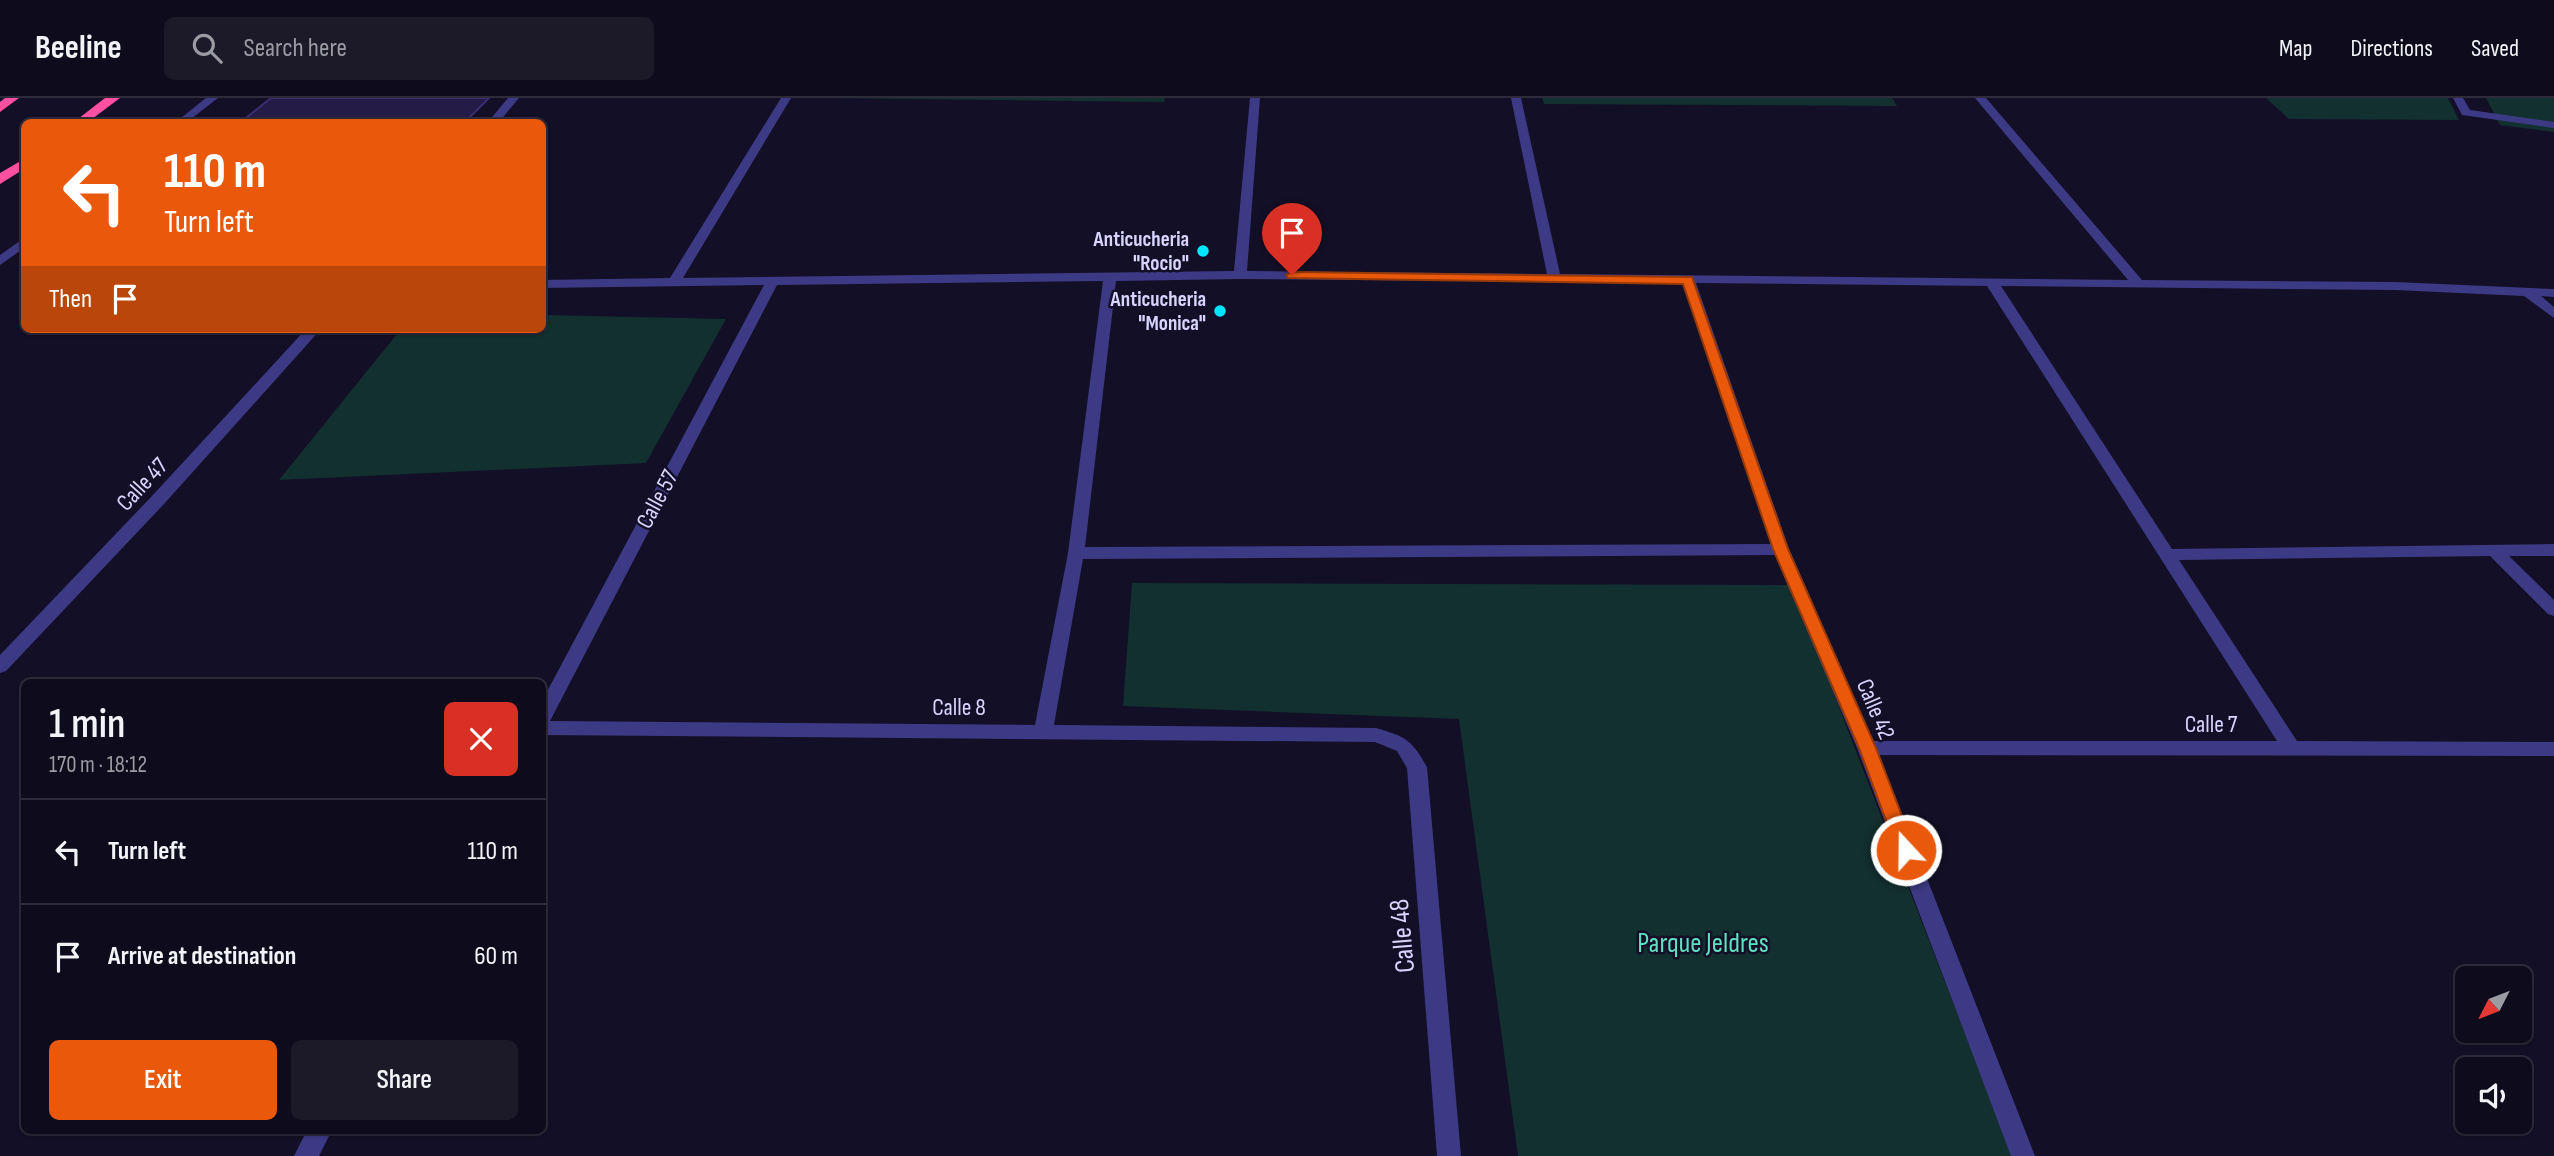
<!DOCTYPE html>
<meta charset="utf-8">
<style>
body{margin:0;font-family:"Sofia Sans Condensed",sans-serif;background:#1c1929;color:#f1f3f6;height:100vh;display:flex;flex-direction:column;font-size:26px;white-space:nowrap}
*{box-sizing:border-box;margin:0}
p{font-size:23px;color:#9b9ba3}
.icon{flex:none;width:38px;height:38px;fill:none;stroke:currentColor;stroke-width:2;stroke-linecap:round;stroke-linejoin:round}
.map{position:relative;flex:1;overflow:hidden}
.panel{position:absolute;left:21px;top:581px;width:525px;height:455px;display:flex;flex-direction:column;background:#0e0b1c;border-radius:10px;box-shadow:0 2px 5px #0004,0 0 0 2px #2e2b3b}
.panel>*{flex:none}
.hud{position:absolute;left:21px;top:21px;width:525px;height:214px;border-radius:10px;box-shadow:0 2px 5px #0004,0 0 0 2px #2e2b3b;background:#ea580c;color:#fff;overflow:hidden}
.needle{width:46px;rotate:228deg}
.fabs{position:absolute;left:2455px;top:868px;display:grid;gap:14px}
.fabs a{display:grid;place-items:center;width:77px;height:77px;border-radius:10px;background:#0e0b1c;box-shadow:0 2px 5px #0004,0 0 0 2px #2e2b3b;font-size:35px}
.pin{position:absolute;display:grid;place-items:center;width:60px;height:60px;color:#fff;margin:-72px -30px;border-radius:50% 50% 50% 0;rotate:-45deg;box-shadow:0 0 7px #0007}
.pin .icon{rotate:45deg}
.me{position:absolute;width:77px;margin:-38px;rotate:339deg;stroke-linejoin:round;filter:drop-shadow(0 0 5px #0008)}
.turn{display:flex;align-items:center;gap:24px;height:147px;padding:0 28px;font-size:32px}
.turn .icon{width:91px;height:91px;stroke-width:2.5}
.turn b{display:block;font-size:49px;line-height:60px}
.then{display:flex;align-items:center;height:66px;padding:0 28px;background:#0003;gap:14px;font-size:26px}
.round{display:grid;place-items:center;flex:none;width:74px;height:74px;border-radius:10px;background:#1c1929}
.overview{display:flex;align-items:center;justify-content:space-between;height:119px;padding:0 28px}
h1{font-size:42px;font-weight:600;line-height:52px}
.button{display:flex;gap:14px;margin-top:auto;padding:14px 28px}
.button a{flex:1;height:80px;border-radius:10px;background:#ea580c;color:#fff;font-size:28px;font-weight:600;line-height:80px;text-align:center}
.button a+a{background:#1c1929;color:#f1f3f6}
ul{padding:0;list-style:none}
li{display:flex;align-items:center;gap:21px;height:105px;padding:0 28px;border-top:2px solid #2e2b3b}
li div{flex:1}
li b{display:block;font-size:26px}
li em{font-style:normal}
header{display:flex;align-items:center;gap:42px;box-sizing:border-box;height:98px;padding:0 35px;background:#0e0b1c;border-bottom:2px solid #2e2b3b}
header strong{font-size:33px}
nav{display:flex;gap:38px;margin-inline-start:auto;font-size:24px}
.search{width:490px;height:63px;background:#1c1929;display:flex;align-items:center;gap:18px;box-sizing:border-box;padding:0 24px;border-radius:10px;color:#9b9ba3;font-size:26px}
.map>svg:first-child{display:block}
.green{fill:#12302f}
.building{fill:#241b47;stroke:#3b2d73;stroke-width:2}
.lines{fill:none;stroke-linecap:round;stroke-linejoin:round}
.minor{fill:#3d3a85;fill-rule:evenodd}
.highway{fill:#ff4fa3;fill-rule:evenodd}
.route{fill:#ea580c;stroke:#983908;stroke-width:2}
.poi-dot{fill:#00e5ff;stroke:#130f26;stroke-width:2.5}
.labels{text-anchor:middle;stroke-width:5;stroke-linejoin:round;paint-order:stroke}
.far-poi-label{font-size:21px;font-weight:bold;fill:#d9d4ff;stroke:#130f26;text-anchor:end}
.street-label{font-size:24px;fill:#d9d4ff;stroke:#130f26}
.near-street-label{font-size:28px;fill:#d9d4ff;stroke:#130f26}
.near-park-label{font-size:28px;fill:#5fe0c0;stroke:#130f26}
</style>
<header>
<strong>Beeline</strong>
<div class="search"><svg class="icon" aria-label="search" viewBox="0 0 24 24"><circle cx="10" cy="10" r="6"/><path d="M15 15l6 6"/></svg>Search here</div>
<nav><a>Map</a><a>Directions</a><a>Saved</a></nav>
</header>
<div class="map">
<svg width="2554" height="1058" viewBox="0 0 2554 1058">
<rect width="100%" height="100%" fill="#130f26"/>
<path class="green" d="M820 0H1165L1164 4Z
M1542 0H1892L1897 8 1544 6Z
M2266 0H2448L2459 22 2289 21Z
M2486 0H2554V34L2500 27Z
M543 217 726 221 646 365 279 382 401 231H542Z
M1132 485 1792 487 2012 1058H1518L1459 621 1123 608Z"/>
<path class="building" d="M271 0H489L465 24H241Z"/>
<g class="lines">
<path class="minor" d="M206 0H218L187 24H176Z
M508 0H519L499 24H488Z
M781 0H791L683 180 1234 173 1250 0H1260L1247 173 1547 176 1511 0H1521L1560 176 2128 182 1975 0H1986L2142 182 2395 184 2554 191V199L2541 198 2554 209V220L2524 198 2395 192 2001 188 2172 451 2554 446V458H2509L2554 502V518L2548 516 2490 458 2179 462 2297 643 2554 644V658L1879 657 2035 1058H2011L1857 650 1775 457 1083 461 1054 627 1376 630C1406 639 1411 641 1427 669L1461 1058H1437L1407 670 1397 653 1375 644 542 637V603L764 187 542 190V182L670 180ZM1240 181 1683 185 1771 446 1085 449 1116 183ZM1103 183 1068 455 1035 627 550 623 777 187ZM1696 185 1987 188 2277 643H1873L1789 451Z
M2453 0H2463L2470 12 2554 24V30L2462 17Z
M24 140V150L0 167V157Z
M306 231H321L164 406 6 573 0 575V557L152 398Z
M307 1032H332L319 1058H294Z"/>
<path class="highway" d="M5 0H19L0 14V4Z
M105 0H120L88 24H74Z
M24 61V71L0 86V75Z"/>
</g>
<path class="route" d="M1292 174 1692 179 1788 451 1876 650 1915 752 1913 758 1906 760 1900 758 1897 752 1859 650 1773 451 1683 186 1288 180 1286 177Z"/>
<g class="poi-dot">
<circle cx="1203" cy="153" r="7"/>
<circle cx="1220" cy="213" r="7"/>
</g>
<g class="labels">
<g class="far-poi-label">
<text x="1189" y="148">Anticucheria<tspan x="1189" dy="24">"Rocio"</tspan></text>
<text x="1206" y="208">Anticucheria<tspan x="1206" dy="24">"Monica"</tspan></text>
</g>
<g class="street-label">
<text transform="translate(142 386) rotate(-47)" y="8">Calle 47</text>
<text transform="translate(657 401) rotate(-62)" y="8">Calle 57</text>
<text x="959" y="617">Calle 8</text>
<text transform="translate(1876 611) rotate(67)" y="8">Calle 42</text>
<text x="2211" y="634">Calle 7</text>
</g>
<g class="near-street-label">
<text transform="translate(1401 838) rotate(-95)" y="10">Calle 48</text>
</g>
<g class="near-park-label">
<text x="1703" y="854">Parque Jeldres</text>
</g>
</g>
</svg>
<div class="fabs">
<a><svg class="needle" viewBox="-14 -14 28 28"><path d="M0-13l5 13h-10z" fill="#e53935"/><path d="M0 13l5-13h-10z" fill="#9b9ba3"/></svg></a>
<a><svg class="icon" aria-label="sound" viewBox="0 0 24 24"><path d="M4 9h4l5-4v14l-5-4H4zM17 9q2 3 0 6"/></svg></a>
</div>
<div class="pin" style="left:1292px;top:177px;background:#d93025"><svg class="icon" aria-label="arrive" viewBox="0 0 24 24"><path d="M6 21V4h12l-3 4 3 4H6"/></svg></div>
<svg class="me" style="left:1906px;top:752px" viewBox="-20 -20 40 40"><circle r="17" fill="#ea580c" stroke="#fff" stroke-width="3"/><path d="M0-11L8 9 0 5-8 9z" fill="#fff"/></svg>
<div class="hud">
<div class="turn"><svg class="icon" aria-label="left" viewBox="0 0 24 24"><path d="M17 20v-9H6M10 6l-5 5 5 5"/></svg><div><b>110 m</b>Turn left</div></div>
<div class="then">Then<svg class="icon" aria-label="arrive" viewBox="0 0 24 24"><path d="M6 21V4h12l-3 4 3 4H6"/></svg></div>
</div>
<section class="panel">
<div class="overview"><div><h1>1 min</h1><p>170 m · 18:12</p></div><a class="round" style="background:#d93025;color:#fff"><svg class="icon" aria-label="close" viewBox="0 0 24 24"><path d="M6 6l12 12M18 6L6 18"/></svg></a></div>
<ul>
<li><svg class="icon" aria-label="left" viewBox="0 0 24 24"><path d="M17 20v-9H6M10 6l-5 5 5 5"/></svg><div><b>Turn left</b></div><em>110 m</em></li>
<li><svg class="icon" aria-label="arrive" viewBox="0 0 24 24"><path d="M6 21V4h12l-3 4 3 4H6"/></svg><div><b>Arrive at destination</b></div><em>60 m</em></li>
</ul>
<div class="button"><a>Exit</a><a>Share</a></div>
</section>
</div>
